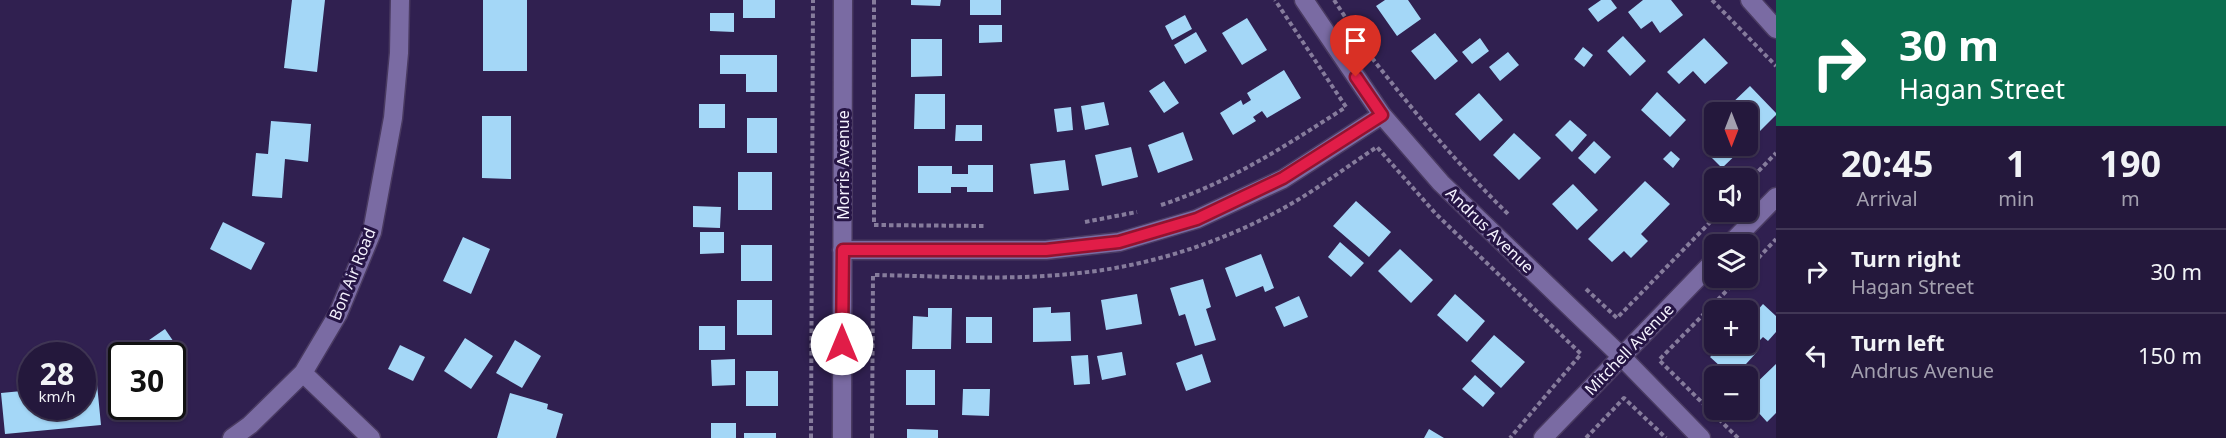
<!DOCTYPE html>
<meta charset="utf-8">
<style>
body{margin:0;font-family:"Noto Sans",sans-serif;background:#302547;color:#f1f3f6;height:100vh;display:flex;flex-direction:column;font-size:22px;white-space:nowrap}
*{box-sizing:border-box;margin:0}
p{font-size:20px;color:#a3a0af}
.icon{flex:none;width:33px;height:33px;fill:none;stroke:currentColor;stroke-width:2;stroke-linecap:round;stroke-linejoin:round}
.map{position:relative;flex:1;overflow:hidden}
.side{display:flex;flex-direction:column;background:#24183c;width:450px}
.side>*{flex:none}
.banner{background:#0b6e4f;color:#fff;overflow:hidden}
.needle{width:39px;rotate:180deg}
.fabs{position:absolute;left:1704px;top:102px;display:grid;gap:12px}
.fabs a{display:grid;place-items:center;width:54px;height:54px;border-radius:9px;background:#24183c;box-shadow:0 2px 4px #0004,0 0 0 2px #413756;font-size:30px}
.speed{position:absolute;left:18px;top:342px;display:flex;gap:12px;font-size:30px;font-weight:700;text-align:center}
.speed>*{display:grid;place-content:center;width:78px;height:78px;border-radius:50%;background:#24183c;box-shadow:0 2px 4px #0004,0 0 0 2px #413756;line-height:1}
.speed small{font-size:15px;font-weight:400}
.speed .limit{border:3px solid #111;border-radius:9px;background:#fff;color:#111}
.pin{position:absolute;display:grid;place-items:center;width:51px;height:51px;color:#fff;margin:-62px -26px;border-radius:50% 50% 50% 0;rotate:-45deg;box-shadow:0 0 6px #0007}
.pin .icon{rotate:45deg}
.me{position:absolute;width:66px;margin:-33px;rotate:0deg;stroke-linejoin:round;filter:drop-shadow(0 0 4px #0008)}
.turn{display:flex;align-items:center;gap:21px;height:126px;padding:0 24px;font-size:27px}
.turn .icon{width:78px;height:78px;stroke-width:2.5}
.turn b{display:block;font-size:42px;line-height:51px}
.eta{display:flex;justify-content:space-evenly;align-items:center;height:102px;text-align:center}
.eta b{font-size:36px;font-weight:700;line-height:42px}
ul{padding:0;list-style:none}
li{display:flex;align-items:center;gap:18px;height:84px;padding:0 24px;border-top:2px solid #413756}
li div{flex:1}
li b{display:block;font-size:22px}
li em{font-style:normal}
main{display:flex;flex:1;min-height:0}
.map>svg:first-child{display:block}
.building{fill:#a4d7f7}
.lines{fill:none;stroke-linecap:round;stroke-linejoin:round}
.minor-casing{stroke:#493a61;stroke-width:21}
.path{stroke:#867c9c;stroke-width:4;stroke-dasharray:4.5 3;stroke-linecap:butt}
.minor{stroke:#7a6ba3;stroke-width:18}
.route-casing{stroke:#92132f;stroke-width:15}
.route{stroke:#e11d48;stroke-width:10}
.labels{text-anchor:middle;stroke-width:6;stroke-linejoin:round;paint-order:stroke}
.street-label{font-size:16px;fill:#f4f2fe;stroke:#261545}
</style>
<main>
<div class="map">
<svg width="1776" height="438" viewBox="0 0 1776 438">
<rect width="100%" height="100%" fill="#302050"/>
<path class="building" d="M292 0H325L317 72 284 68Z
M483 0H527V71H483Z
M743 0H775V18H743Z
M911 0H941L940 6 911 5Z
M970 0H1001V15H970Z
M1385 0H1408L1421 19 1397 36 1376 6Z
M1601 0H1611L1617 8 1598 22 1588 9Z
M1643 0H1671L1683 15 1660 33 1652 21 1641 29 1628 12Z
M710 13H734V32L710 31Z
M1185 15 1192 29 1172 40 1165 26Z
M1247 18 1267 50 1242 65 1222 33Z
M979 25H1002V42L979 43Z
M1196 32 1207 51 1185 64 1174 45Z
M1435 33 1458 61 1435 80 1411 51Z
M1623 36 1646 61 1630 76 1607 51Z
M1480 38 1489 51 1472 64 1462 52Z
M1704 38 1728 63 1705 84 1693 71 1679 84 1667 72Z
M911 39H942V76L911 77Z
M1583 47 1593 55 1584 67 1574 59Z
M1508 52 1519 65 1500 81 1489 67Z
M720 55H777V92H746V74H720Z
M1284 70 1301 98 1267 118 1262 111 1253 117 1256 121 1233 135 1220 113 1241 100 1243 105 1251 100 1247 93Z
M1164 81 1179 103 1164 113 1149 91Z
M1750 86 1776 113V115L1748 143V112H1735L1729 106Z
M1657 92 1686 120 1670 137 1641 110Z
M1479 93 1503 120 1480 141 1455 114Z
M915 94H945V129H914Z
M1104 102 1109 125 1085 130 1081 106Z
M699 104H725V128H699Z
M1071 107 1073 130 1057 132 1054 109Z
M482 116H511V179L482 178Z
M747 118H777V153H747Z
M1570 120 1587 135 1572 152 1555 135Z
M271 121 311 124 308 162 285 159 282 198 252 196 256 153 268 154Z
M956 125H982V141H955Z
M1183 132 1193 160 1158 173 1148 145Z
M1514 133 1541 158 1519 180 1493 155Z
M1714 140V146H1745L1722 168 1704 150Z
M1594 141 1611 157 1595 174 1578 158Z
M1131 147 1138 177 1102 186 1095 155Z
M1671 151 1680 159 1673 168 1663 159Z
M1065 160 1069 190 1034 194 1030 164Z
M968 165H993V192H967V187H951V193H918V166H952V174H968Z
M738 172H772V210H738Z
M1645 181 1670 204 1641 234 1648 241 1631 258 1624 251 1612 262 1588 239Z
M1573 184 1598 210 1577 230 1552 204Z
M1356 201 1391 232 1369 257 1333 226Z
M693 206 721 207 720 228 693 227Z
M223 222 265 243 251 270 210 249Z
M700 232H724V253L700 254Z
M463 237 490 249 471 294 443 281Z
M1340 242 1364 263 1351 277 1328 257Z
M741 245H772V281H741Z
M1400 249 1433 280 1411 303 1378 271Z
M1261 254 1274 288 1265 292 1263 286 1236 297 1225 268Z
M1203 279 1211 307 1206 309 1216 340 1195 346 1185 314 1179 316 1170 288Z
M1137 294 1142 324 1106 330 1101 300Z
M1455 294 1485 321 1467 342 1437 315Z
M1299 296 1308 317 1284 327 1275 307Z
M737 300H772V335H737Z
M1763 304 1776 316V332L1768 341 1763 337 1753 347 1757 352 1735 376H1731L1710 357 1723 344H1748V330L1751 326 1748 321Z
M1051 307V313L1070 312 1071 341 1033 342V308Z
M928 308H952L951 349H912L913 316 928 317Z
M966 317H992V343H966Z
M699 326H725V350H699Z
M165 329 182 354 172 361V356H126Z
M1494 335 1525 362 1501 388 1471 361Z
M465 338 493 356 471 389 444 371Z
M515 340 541 356 522 388 496 373Z
M400 345 425 357 413 381 388 369Z
M1122 352 1126 375 1102 380 1097 356Z
M1202 354 1211 382 1186 391 1176 363Z
M1088 355 1090 384 1074 385 1071 356Z
M122 358V390L106 369Z
M735 359V385L712 386 711 360Z
M1776 364V413L1767 422 1748 401V391Z
M906 370H935V405H906Z
M746 371H778V406H746Z
M1475 375 1495 393 1483 407 1462 389Z
M97 384 101 425 5 434 1 393 32 390V406H82V386Z
M963 389H990L989 416 962 415Z
M510 393 548 404 547 409 563 414 556 438H497Z
M711 423H736V438H711Z
M907 429 938 430V438H907Z
M1429 429 1444 438H1424Z
M744 433H776V438H744Z"/>
<g class="lines">
<g class="minor-casing">
<path id="minor" d="M1304 0 1382 115 1441 183 1621 356 1701 438
M1750 0 1776 29
M1730 244 1776 197
M842 250H1046L1119 242 1197 219 1283 179 1382 115
M303 373 371 438
M232 438 250 425 303 373 338 314 372 232 393 118 399 53 400 0
M842 438 843 0
M1543 438 1714 261"/>
</g>
<path class="path" d="M874 0V225L985 226
M1334 0 1363 44
M1712 0 1776 66
M1372 58C1415 113 1459 166 1509 215
M1748 182 1776 153
M1161 205C1231 182 1285 146 1346 107L1275 0
M1085 222 1137 212
M1748 269 1776 239
M1586 289 1617 318 1720 212
M811 438 813 0
M872 438 873 275C941 276 1011 281 1079 273 1149 266 1220 243 1282 209 1315 191 1346 167 1377 147L1436 214 1581 354 1510 438
M1586 438 1624 398 1666 438
M1738 438 1659 360 1739 278"/>
<use href="#minor" class="minor"/>
</g>
<g class="lines">
<g class="route-casing">
<path id="route" d="M842 344 843 250H1046L1119 242 1197 219 1283 178 1382 115 1356 77"/>
</g>
<use href="#route" class="route"/>
</g>
<g class="labels">
<g class="street-label">
<text transform="translate(843 165) rotate(-90)" y="6">Morris Avenue</text>
<text transform="translate(1490 230) rotate(44)" y="6">Andrus Avenue</text>
<text transform="translate(352 274) rotate(-68)" y="6">Bon Air Road</text>
<text transform="translate(1629 349) rotate(-46)" y="6">Mitchell Avenue</text>
</g>
</g>
</svg>
<div class="fabs">
<a><svg class="needle" viewBox="-14 -14 28 28"><path d="M0-13l5 13h-10z" fill="#e53935"/><path d="M0 13l5-13h-10z" fill="#a3a0af"/></svg></a>
<a><svg class="icon" aria-label="sound" viewBox="0 0 24 24"><path d="M4 9h4l5-4v14l-5-4H4zM17 9q2 3 0 6"/></svg></a>
<a><svg class="icon" aria-label="layers" viewBox="0 0 24 24"><path d="M12 4l9 5-9 5-9-5zM3 14l9 5 9-5"/></svg></a>
<a>+</a>
<a>−</a>
</div>
<div class="speed"><div>28<small>km/h</small></div><div class="limit">30</div></div>
<div class="pin" style="left:1356px;top:77px;background:#d93025"><svg class="icon" aria-label="arrive" viewBox="0 0 24 24"><path d="M6 21V4h12l-3 4 3 4H6"/></svg></div>
<svg class="me" style="left:842px;top:344px" viewBox="-20 -20 40 40"><circle r="19" fill="#fff"/><path d="M0-13L10 11 0 6-10 11z" fill="#e11d48"/></svg>
</div>
<section class="side">
<div class="banner">
<div class="turn"><svg class="icon" aria-label="right" viewBox="0 0 24 24"><path d="M7 20v-9h11M14 6l5 5-5 5"/></svg><div><b>30 m</b>Hagan Street</div></div>
</div>
<div class="eta">
<div><b>20:45</b><p>Arrival</p></div>
<div><b>1</b><p>min</p></div>
<div><b>190</b><p>m</p></div>
</div>
<ul>
<li><svg class="icon" aria-label="right" viewBox="0 0 24 24"><path d="M7 20v-9h11M14 6l5 5-5 5"/></svg><div><b>Turn right</b><p>Hagan Street</p></div><em>30 m</em></li>
<li><svg class="icon" aria-label="left" viewBox="0 0 24 24"><path d="M17 20v-9H6M10 6l-5 5 5 5"/></svg><div><b>Turn left</b><p>Andrus Avenue</p></div><em>150 m</em></li>
</ul>
</section>
</main>
